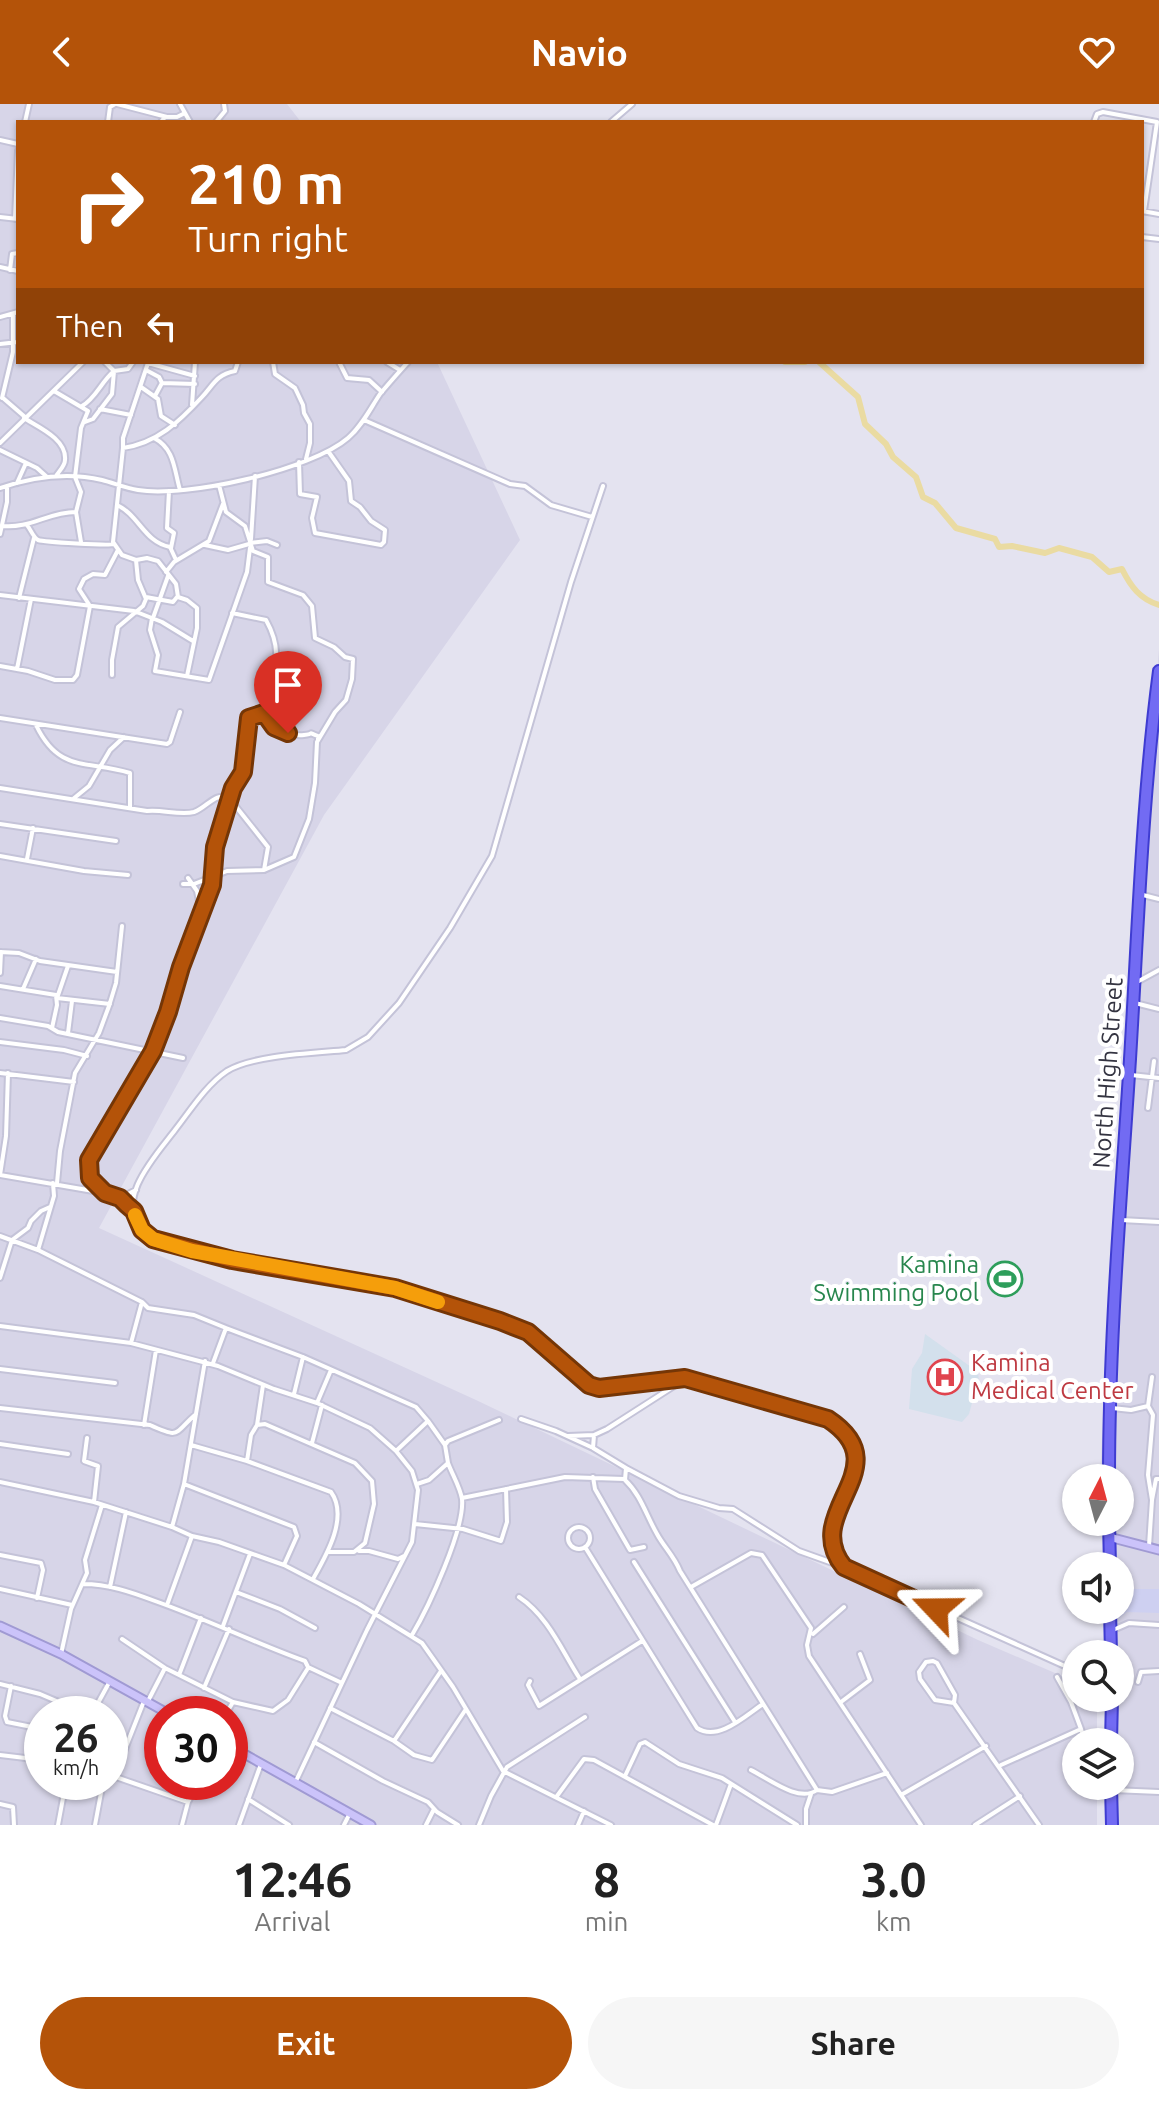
<!DOCTYPE html>
<style>
body{margin:0;font-family:Ubuntu,sans-serif;background:#f6f6f6;color:#222;height:100vh;display:flex;flex-direction:column;font-size:30px;white-space:nowrap}
*{box-sizing:border-box;margin:0}
p{font-size:26px;color:#767676}
.icon{flex:none;width:44px;height:44px;fill:none;stroke:currentColor;stroke-width:2;stroke-linecap:round;stroke-linejoin:round}
.map{position:relative;height:1721px;overflow:hidden}
.sheet{display:flex;flex-direction:column;background:#fff;flex:1}
.sheet>*{flex:none}
.top-card{position:absolute;left:16px;top:16px;width:1128px;height:244px;border-radius:0px;box-shadow:0 2px 6px #0004;background:#b45309;color:#fff;overflow:hidden}
.needle{width:52px;rotate:6deg}
.controls{position:absolute;left:1062px;top:1360px;display:grid;gap:16px}
.controls a{display:grid;place-items:center;width:72px;height:72px;border-radius:50%;background:#fff;box-shadow:0 2px 6px #0004;font-size:40px}
.speed{position:absolute;left:24px;top:1592px;display:flex;gap:16px;font-size:40px;font-weight:700;text-align:center}
.speed>*{display:grid;place-content:center;width:104px;height:104px;border-radius:50%;background:#fff;box-shadow:0 2px 6px #0004;line-height:1}
.speed small{font-size:20px;font-weight:400}
.speed .limit{border:12px solid #d22;background:#fff;color:#111}
.pin{position:absolute;display:grid;place-items:center;width:68px;height:68px;color:#fff;margin:-82px -34px;border-radius:50% 50% 50% 0;rotate:-45deg;box-shadow:0 0 8px #0007}
.pin .icon{rotate:45deg}
.me{position:absolute;width:88px;margin:-44px;rotate:293deg;stroke-linejoin:round;filter:drop-shadow(0 0 6px #0008)}
.turn{display:flex;align-items:center;gap:28px;height:168px;padding:0 40px;font-size:36px}
.turn .icon{width:104px;height:104px;stroke-width:2.5}
.turn b{display:block;font-size:56px;line-height:68px}
.then{display:flex;align-items:center;height:76px;padding:0 40px;background:#0003;gap:16px;font-size:30px}
.eta{display:flex;justify-content:space-evenly;align-items:center;height:136px;text-align:center}
.eta b{font-size:48px;font-weight:700;line-height:56px}
.primary-button{display:flex;gap:16px;margin-top:auto;padding:16px 40px}
.primary-button a{flex:1;height:92px;border-radius:48px;background:#b45309;color:#fff;font-size:32px;font-weight:700;line-height:92px;text-align:center}
.primary-button a+a{background:#f6f6f6;color:#222}
header{display:flex;justify-content:space-between;align-items:center;height:104px;padding:0 40px;background:#b45309;color:#fff;font-size:36px;font-weight:700}
.map>svg:first-child{display:block}
.residential{fill:#d7d5e8;fill-rule:evenodd}
.commercial{fill:#ced0f1}
.medical{fill:#d3e0ec}
.lines{fill:none;stroke-linecap:round;stroke-linejoin:round}
.river{stroke:#eadba2;stroke-width:6}
.street-casing{stroke:#c4c3d8;stroke-width:8}
.secondary-casing{stroke:#a09ad3;stroke-width:11}
.highway-casing{stroke:#3f3cd1;stroke-width:14}
.street{stroke:#fff;stroke-width:4}
.secondary{stroke:#cbc3fa;stroke-width:7}
.highway{stroke:#726bf3;stroke-width:10}
.route-casing{stroke:#753606;stroke-width:20}
.route{stroke:#b45309;stroke-width:14}
.slow{stroke:#f59e0b;stroke-width:14}
.labels{text-anchor:middle;stroke-width:8;stroke-linejoin:round;paint-order:stroke}
.street-label{font-size:24px;fill:#343441;stroke:#fff}
.leisure-label{font-size:24px;fill:#27864d;stroke:#fff;text-anchor:end}
.health-label{font-size:24px;fill:#be3a42;stroke:#fff;text-anchor:start}
</style>
<header><svg class="icon" aria-label="back" viewBox="0 0 24 24"><path d="M15 5l-7 7 7 7"/></svg>Navio<svg class="icon" aria-label="heart" viewBox="0 0 24 24"><path d="M12 20l-8-8c-3-5 5-10 8-4 3-6 11-1 8 4z"/></svg></header>
<div class="map">
<svg width="1159" height="1721" viewBox="0 0 1159 1721">
<rect width="100%" height="100%" fill="#e4e3f0"/>
<path class="residential" d="M0 0H287L301 18H18V258H437L520 436 324 711 99 1124 476 1296 978 1536 1076 1578V1594H1097V1638H1076V1682H1097V1721H0ZM42 1610H110V1678H42ZM162 1610H230V1678H162Z
M1159 545V1444L1098 1429V1418H1120V1374H1100L1106 1255Z
M1112 1439 1159 1450V1721H1115L1114 1682H1120V1638H1114V1594H1120V1550H1113V1506H1120V1462H1112Z"/>
<path class="commercial" d="M1120 1485H1159V1509L1127 1508 1115 1517V1506H1120Z"/>
<path class="medical" d="M925 1230 978 1268 979 1279 970 1296 972 1299 969 1310 962 1318 909 1305 912 1265 922 1249Z"/>
<g class="lines">
<path class="river" d="M785 258H805
M819 258 858 293 865 320 886 340 893 353 916 373 923 393 935 399 956 424 995 435 999 443 1012 442 1045 449 1059 444 1092 453 1109 468 1122 465C1131 483 1140 495 1159 501"/>
<g class="street-casing">
<path id="street" d="M117 0 167 13
M180 0 190 18
M25 18 29 0
M108 18 110 3 115 0
M161 18 165 13H177L185 9
M216 18 225 7 224 0
M611 18 632 0
M1094 18 1097 10 1103 8 1157 18
M0 36 18 40
M1142 107 1159 110
M1144 107 1157 18
M0 113 18 115
M15 115 18 47
M1142 133 1159 135
M0 163 18 167
M10 166 12 150 18 149
M0 213 18 208
M0 240 18 238
M273 258 275 270 295 284 303 301 304 309 310 320V339L306 355
M339 258 347 274 369 276 382 288
M387 258 400 266
M148 259 195 272
M146 266 159 273 162 279 155 292
M162 279 195 280
M141 283 158 295 161 312 175 321
M54 287 88 307 81 324 75 373 81 388 76 408 81 438
M2 294 13 248V210
M3 294 25 313
M192 301 195 258
M82 302C96 294 101 278 114 267L105 258
M100 305 131 311
M24 314C38 323 67 335 65 356 65 362 59 367 56 372
M364 316 510 380 525 382 551 401 592 413
M85 318 93 315 112 290 114 267 128 265 133 258
M154 334C175 345 174 366 180 386
M0 339 83 258
M123 344V334L148 259
M0 346 37 364 47 373
M299 358 300 390 317 393 312 414 315 429 381 441 384 438 385 426 371 417 360 403 351 397 349 377 328 347
M17 379 26 359
M603 382 571 478 492 752 450 824 399 899 368 933 346 946C315 949 253 951 227 967 206 981 190 1007 175 1026 156 1051 113 1096 143 1127 172 1157 347 1171 397 1185 418 1191 439 1199 461 1205 483 1212 510 1216 529 1230 550 1244 570 1264 589 1281L599 1284 685 1274 828 1315C902 1364 798 1410 844 1463L1076 1567
M0 384C32 373 69 368 102 376 114 379 125 384 138 386 186 394 311 366 348 334 362 322 370 305 380 290 389 279 399 268 408 258
M169 387 167 424 174 429 171 444
M117 401C139 411 144 438 170 443L176 456
M27 421C31 426 33 433 38 436 44 438 109 442 114 440
M2 422C30 425 48 408 76 408
M0 430 7 398V382
M251 435 255 372
M250 439 267 437 277 441
M205 441 228 446 249 440
M166 468 174 458 209 437 223 400
M0 491 134 507 162 518 193 537
M146 493 173 498 177 493
M19 494 34 434
M232 509 266 516C280 541 278 559 270 585L272 590
M152 514 150 526 158 551 155 567 209 576 247 468 250 444
M153 514 168 472
M0 562 28 567 55 576H73L77 571 90 502 79 485 84 475 93 470 105 471 118 446
M17 565 31 495
M112 571V556L118 523 143 502 146 495 138 476 136 456
M187 572 197 524V504L187 496 178 493 176 480 158 457 147 454 136 456 122 451 113 438 123 344C157 339 179 318 202 293 214 280 216 271 235 267L238 258
M264 609C276 621 285 633 304 631 317 630 305 627 318 632V636
M0 614 167 640 170 638 180 608
M36 621C59 669 86 656 130 669V704
M0 684 147 707C162 705 180 712 194 708 208 703 215 687 230 695L268 743 264 766
M73 695 89 682 110 646 124 633
M0 720 116 737
M0 752 84 767 128 771
M27 755 33 724
M188 774 197 787 201 808
M183 780H194L227 767 264 766 294 753 309 715 315 679 317 638 335 608 346 596 352 575 353 555 345 553 334 543 315 534 312 502 303 491 268 478V453L253 447 245 422 226 408 219 381
M1143 791 1159 795
M0 848 19 849 40 857 117 868
M68 862 57 894 110 900
M0 869 1 848
M1137 878 1159 866
M0 882 56 891 57 901 52 924
M23 885 36 855
M1135 899 1159 905
M0 914 48 922 58 928 183 954
M68 929 72 897
M0 938 64 946 87 952
M0 969 74 978
M8 969 6 1032 0 1071 105 1089 120 1094 134 1107
M1131 971 1159 974
M1148 1004 1154 957
M57 1079 60 1047 75 969 99 929 109 902 116 879 122 822
M105 1089 90 1074 89 1056 153 947 168 908 181 863 212 781 215 743 233 684 243 668 249 614 264 609 268 598
M120 1094 136 1086
M1121 1116 1159 1118
M0 1132 38 1146 142 1198 131 1239
M38 1146 54 1092 53 1079
M0 1174 12 1136 28 1124 31 1117 41 1107 50 1103
M142 1198 148 1204 194 1211 226 1224
M0 1222 131 1239 218 1262 274 1285 317 1299 370 1324 396 1347 412 1367 418 1386 412 1438 367 1526 296 1677
M213 1259 226 1224 303 1253 416 1303 428 1317 396 1347
M0 1265 115 1279
M294 1290 303 1253
M317 1299 331 1266
M1148 1302 1153 1311 1148 1371 1152 1396
M0 1304 150 1321C181 1335 173 1330 196 1310
M1112 1304 1131 1306 1148 1302 1152 1273
M521 1315 556 1327 591 1343
M428 1317 445 1341
M144 1321 156 1246
M257 1321 263 1281
M594 1331 593 1344 626 1364 625 1376C641 1391 646 1411 657 1430 664 1443 674 1452 680 1467L817 1686 832 1688 887 1669
M568 1332 594 1331 607 1325 685 1275
M87 1334 84 1357 98 1362 94 1398
M312 1339 322 1301
M0 1340 68 1350
M191 1341 247 1357 331 1388C349 1413 326 1452 313 1475
M247 1357 251 1331 257 1321 265 1320 355 1359 372 1377 374 1400 365 1439 354 1448H328
M626 1364 679 1392 719 1404 733 1405 799 1447 841 1462
M593 1373 595 1385 630 1446 644 1443
M0 1378 94 1398 172 1423 192 1432 219 1438 284 1461 359 1500 422 1539 453 1583 503 1667 611 1721
M184 1380 294 1423 297 1432 284 1461
M417 1380 429 1376 448 1359 445 1341 448 1337 499 1316
M462 1394 565 1373 624 1375
M415 1420 463 1425 501 1437 507 1418 506 1385
M568 1434a11 11 0 1 1 22 0a11 11 0 1 1-22 0Z
M172 1423 184 1380 205 1257
M1149 1442 1152 1396 1156 1375H1159
M585 1443 697 1624C718 1638 745 1612 763 1600
M359 1447H369L398 1455 404 1452
M0 1451 41 1459 43 1466 37 1494
M634 1458 735 1618
M83 1480C108 1480 131 1488 155 1497 206 1515 255 1539 305 1557L308 1563 342 1579
M110 1483 126 1408
M691 1483 751 1449 762 1451 811 1524 807 1541 809 1552 921 1721
M0 1485 72 1501
M236 1488 280 1505 315 1524
M519 1493C548 1512 562 1547 580 1575
M167 1501 192 1432
M223 1522 250 1450
M1113 1526 1129 1519 1159 1521
M813 1530 844 1503
M412 1531C428 1504 465 1425 462 1395 460 1383 452 1370 448 1359
M122 1535 165 1564 233 1598 226 1610
M61 1550 71 1505 87 1469 85 1456 102 1401
M179 1571 201 1514
M530 1577 528 1581 539 1602 642 1537
M1138 1578 1141 1568 1159 1567
M0 1580 40 1590 87 1610
M11 1582 5 1612 7 1618 42 1625
M204 1584 229 1525
M148 1597 165 1564
M233 1598 273 1607 288 1596 308 1564
M841 1598 870 1576 860 1550
M954 1599 935 1596 920 1575 919 1568 926 1558 933 1557 937 1559 955 1591 954 1599 1039 1721
M330 1604 394 1637 441 1567
M92 1610 110 1577
M1081 1625 1085 1638
M394 1637 414 1651 432 1656 466 1605
M314 1638 383 1677 428 1698 437 1708 458 1721
M0 1651 42 1656
M1001 1661 1081 1625 1071 1598 1057 1573
M751 1666C769 1675 799 1699 817 1686
M110 1671 188 1698
M625 1672 640 1640 645 1638 679 1660 722 1674 797 1721
M114 1673 144 1597
M1113 1686 1159 1688
M901 1691 986 1642
M557 1692 584 1655 594 1656 713 1721
M248 1695 289 1721
M0 1700 13 1703 14 1721
M58 1721 66 1678
M95 1721 103 1678
M182 1721 188 1698 199 1678
M239 1721 261 1660
M344 1721 350 1709
M426 1721 434 1705
M479 1721 491 1692 507 1663 585 1613
M578 1721 584 1707
M716 1721 731 1680
M806 1721V1705L811 1690
M975 1721 1020 1692"/>
</g>
<g class="secondary-casing">
<path id="secondary" d="M1109 1433 1159 1446
M0 1522 61 1550 169 1610
M230 1642 371 1721"/>
</g>
<g class="highway-casing">
<path id="highway" d="M1109 1374C1109 1234 1121 1095 1130 955 1138 826 1142 695 1159 567
M1109 1418 1110 1462
M1110 1506 1111 1550
M1111 1638 1112 1594
M1111 1682 1112 1721"/>
</g>
<use href="#street" class="street"/>
<use href="#secondary" class="secondary"/>
<use href="#highway" class="highway"/>
</g>
<g class="lines">
<g class="route-casing">
<path id="route" d="M288 629 274 623 264 609 249 614 243 668 233 684 215 743 212 781 181 863 168 908 153 947 89 1056 90 1074 105 1089 120 1094 127 1101 134 1107 142 1126 153 1135 232 1156 395 1184 500 1217 528 1228 589 1281 599 1284 685 1274 828 1315C902 1364 799 1408 844 1463L936 1505"/>
</g>
<use href="#route" class="route"/>
<path class="slow" d="M135 1111 142 1126 153 1135 192 1147 395 1184 438 1198"/>
</g>
<defs>
<g id="stadium-ring" transform="scale(1.8)"><circle r="9.5" fill="#fff" stroke="#2e9e5b" stroke-width="1.5"/><path d="M0-5a6.5 5 0 1 0 0 10a6.5 5 0 1 0 0-10ZM-3.5-1.8h7v3.6h-7Z" fill="#2e9e5b"/></g>
<g id="hospital-ring" transform="scale(1.8)"><circle r="9.5" fill="#fff" stroke="#e0444e" stroke-width="1.5"/><path d="M-5-5h3v3.5h4V-5h3V5h-3V1.5h-4V5h-3Z" fill="#e0444e"/></g>
</defs>
<g fill-rule="evenodd">
<use href="#stadium-ring" x="1005" y="1175"/>
<use href="#hospital-ring" x="945" y="1273"/>
</g>
<g class="labels">
<g class="street-label">
<text transform="translate(1108 969) rotate(-86)" y="8">North High Street</text>
</g>
<g class="leisure-label">
<text x="979" y="1169">Kamina<tspan x="979" dy="28">Swimming Pool</tspan></text>
</g>
<g class="health-label">
<text x="971" y="1267">Kamina<tspan x="971" dy="28">Medical Center</tspan></text>
</g>
</g>
</svg>
<div class="controls">
<a><svg class="needle" viewBox="-14 -14 28 28"><path d="M0-13l5 13h-10z" fill="#e53935"/><path d="M0 13l5-13h-10z" fill="#767676"/></svg></a>
<a><svg class="icon" aria-label="sound" viewBox="0 0 24 24"><path d="M4 9h4l5-4v14l-5-4H4zM17 9q2 3 0 6"/></svg></a>
<a><svg class="icon" aria-label="search" viewBox="0 0 24 24"><circle cx="10" cy="10" r="6"/><path d="M15 15l6 6"/></svg></a>
<a><svg class="icon" aria-label="layers" viewBox="0 0 24 24"><path d="M12 4l9 5-9 5-9-5zM3 14l9 5 9-5"/></svg></a>
</div>
<div class="speed"><div>26<small>km/h</small></div><div class="limit">30</div></div>
<div class="pin" style="left:288px;top:629px;background:#d93025"><svg class="icon" aria-label="arrive" viewBox="0 0 24 24"><path d="M6 21V4h12l-3 4 3 4H6"/></svg></div>
<svg class="me" style="left:936px;top:1505px" viewBox="-20 -20 40 40"><path d="M0-17L14 15 0 8-14 15z" fill="#b45309" stroke="#fff" stroke-width="4"/></svg>
<div class="top-card">
<div class="turn"><svg class="icon" aria-label="right" viewBox="0 0 24 24"><path d="M7 20v-9h11M14 6l5 5-5 5"/></svg><div><b>210 m</b>Turn right</div></div>
<div class="then">Then<svg class="icon" aria-label="left" viewBox="0 0 24 24"><path d="M17 20v-9H6M10 6l-5 5 5 5"/></svg></div>
</div>
</div>
<section class="sheet">
<div class="eta">
<div><b>12:46</b><p>Arrival</p></div>
<div><b>8</b><p>min</p></div>
<div><b>3.0</b><p>km</p></div>
</div>
<div class="primary-button"><a>Exit</a><a>Share</a></div>
</section>
